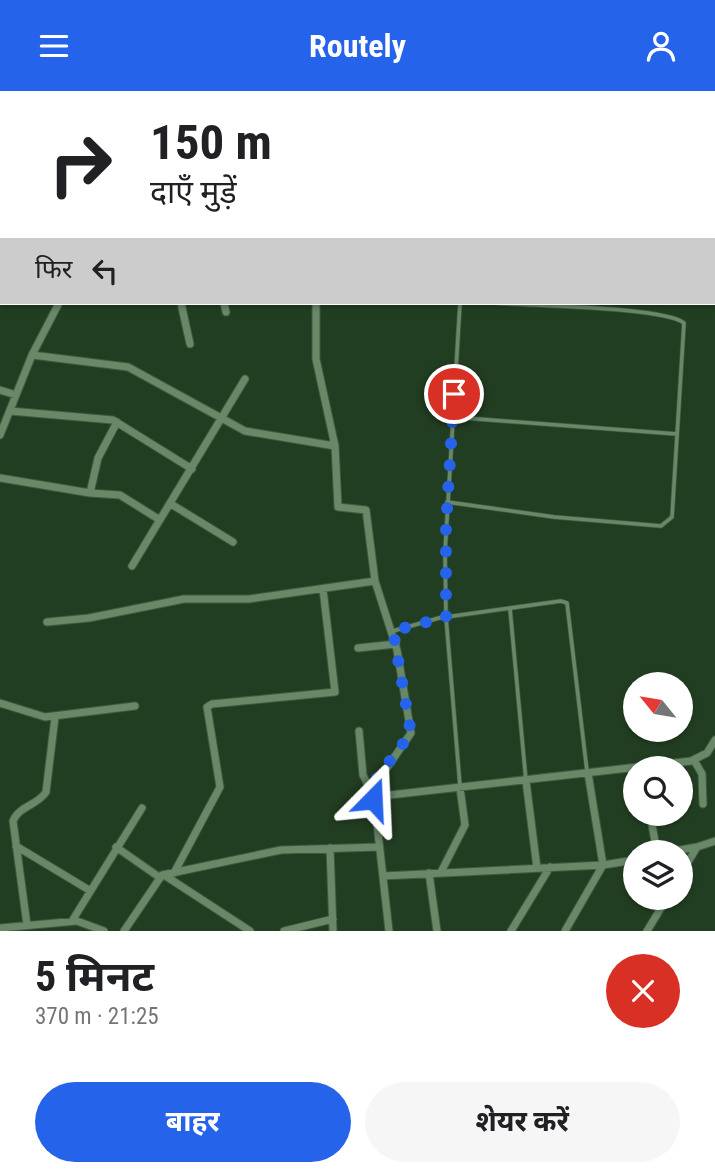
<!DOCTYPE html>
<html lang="hi">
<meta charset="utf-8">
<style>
body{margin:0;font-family:"Roboto Condensed","Noto Sans Devanagari",sans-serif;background:#f6f6f6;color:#202124;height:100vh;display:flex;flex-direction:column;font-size:26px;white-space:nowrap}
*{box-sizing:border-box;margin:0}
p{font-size:23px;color:#757577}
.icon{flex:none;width:38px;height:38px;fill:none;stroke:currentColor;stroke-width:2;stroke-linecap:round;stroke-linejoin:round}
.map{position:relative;height:840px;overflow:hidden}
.details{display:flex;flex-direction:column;background:#fff;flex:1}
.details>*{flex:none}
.hud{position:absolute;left:0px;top:0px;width:716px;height:214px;box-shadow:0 2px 5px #0004;background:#fff;color:#202124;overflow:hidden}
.needle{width:46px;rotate:300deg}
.buttons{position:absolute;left:623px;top:581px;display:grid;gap:14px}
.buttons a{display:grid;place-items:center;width:70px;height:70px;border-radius:50%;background:#fff;box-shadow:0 2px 5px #0004;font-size:35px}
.pin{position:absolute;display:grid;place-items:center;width:60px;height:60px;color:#fff;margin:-30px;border:4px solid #fff;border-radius:50%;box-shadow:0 2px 7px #0007}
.me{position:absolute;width:77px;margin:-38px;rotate:21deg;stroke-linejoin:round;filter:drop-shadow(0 0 5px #0008)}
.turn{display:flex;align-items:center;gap:24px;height:147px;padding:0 35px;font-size:32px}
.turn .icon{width:91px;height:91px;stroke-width:2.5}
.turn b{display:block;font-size:49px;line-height:60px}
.then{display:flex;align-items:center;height:66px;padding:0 35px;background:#0003;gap:14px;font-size:26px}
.round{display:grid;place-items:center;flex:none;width:74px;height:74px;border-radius:37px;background:#f6f6f6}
.overview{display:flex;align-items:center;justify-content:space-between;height:119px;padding:0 35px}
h1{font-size:42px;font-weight:700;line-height:52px}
.primary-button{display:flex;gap:14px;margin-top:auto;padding:14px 35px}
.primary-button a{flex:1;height:80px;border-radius:42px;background:#2563eb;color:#fff;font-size:28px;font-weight:700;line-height:80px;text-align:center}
.primary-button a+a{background:#f6f6f6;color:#202124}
header{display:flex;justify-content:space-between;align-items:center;height:91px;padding:0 35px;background:#2563eb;color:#fff;font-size:32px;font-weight:700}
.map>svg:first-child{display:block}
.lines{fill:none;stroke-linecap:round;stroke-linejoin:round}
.lane-casing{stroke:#405a41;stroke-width:5}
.street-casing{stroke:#405a41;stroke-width:9}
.lane{stroke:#688867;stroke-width:3.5}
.street{stroke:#688867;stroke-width:7}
.route{stroke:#2563eb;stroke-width:12;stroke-dasharray:0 21.6}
</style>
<header><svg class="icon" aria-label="menu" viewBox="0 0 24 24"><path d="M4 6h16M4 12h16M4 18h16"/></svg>Routely<svg class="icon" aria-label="person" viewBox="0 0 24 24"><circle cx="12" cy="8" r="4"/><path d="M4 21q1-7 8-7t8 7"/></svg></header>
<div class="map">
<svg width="715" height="840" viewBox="0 0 715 840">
<rect width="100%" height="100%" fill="#223e22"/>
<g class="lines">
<g class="lane-casing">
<path id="lane" d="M460 212 445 461 446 526 460 695
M452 326 677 343
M447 411 554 426 661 435 672 426 684 232C664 216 531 215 497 212
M510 518 526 690
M393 540 439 527 561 510 567 512 587 680"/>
</g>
<g class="street-casing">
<path id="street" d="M20 2V0
M201 2 202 0
M553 2 554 0
M600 2V0
M654 2V0
M714 32H715
M0 38H2
M0 90 2 82
M181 212 190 253
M224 212 226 221
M316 212V268L335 355 338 416 366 419 375 490 397 559 411 642 373 697 389 840
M32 264 128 276 245 340 335 355
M0 299 16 304
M10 320 113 329 192 378
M0 344 32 264 59 212
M0 387 90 402 120 404 160 429
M90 402 98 367 117 331
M171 413 233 451
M132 475 245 288
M47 531 89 527 184 508H249L375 490
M358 557 396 553
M0 612 45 626 135 615
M359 640 363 684 372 702
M694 669 702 683 703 713
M526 690 537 777
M372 706 691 670 707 662 715 649
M650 723 657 761
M16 755 89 799
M116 756 159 786
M330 757 333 840
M669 761 697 756
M441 781 465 734 460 697
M174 782 220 696 207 616 212 613 335 601 323 498
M429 782 437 840
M681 783 697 756 715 750
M164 784 250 840
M383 785 603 774 635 769
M72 830 142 717
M27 834 13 730C19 715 38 714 46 701L55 626
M0 837 77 830 104 840
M124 840 162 784 281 759 379 756
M284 840 333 828
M511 840 550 776
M565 840 603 774 588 682
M647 840 667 807"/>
</g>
<use href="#lane" class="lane"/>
<use href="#street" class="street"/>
</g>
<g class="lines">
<path class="route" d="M373 708 374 691 411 642 393 540 446 526V435L454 303"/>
</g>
</svg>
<div class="buttons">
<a><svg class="needle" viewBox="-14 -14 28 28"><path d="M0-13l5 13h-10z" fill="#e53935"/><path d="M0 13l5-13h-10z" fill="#757577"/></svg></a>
<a><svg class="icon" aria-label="search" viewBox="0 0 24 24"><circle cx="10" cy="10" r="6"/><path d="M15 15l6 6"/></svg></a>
<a><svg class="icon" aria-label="layers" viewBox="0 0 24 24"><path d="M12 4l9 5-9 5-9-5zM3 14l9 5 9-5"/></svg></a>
</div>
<div class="pin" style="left:454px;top:303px;background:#d93025"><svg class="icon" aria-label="arrive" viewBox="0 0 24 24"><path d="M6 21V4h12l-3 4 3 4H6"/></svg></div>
<svg class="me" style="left:373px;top:708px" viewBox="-20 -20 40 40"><path d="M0-17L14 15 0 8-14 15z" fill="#2563eb" stroke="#fff" stroke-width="4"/></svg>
<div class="hud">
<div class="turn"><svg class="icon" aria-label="right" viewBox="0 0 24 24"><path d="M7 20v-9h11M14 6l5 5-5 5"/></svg><div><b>150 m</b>दाएँ मुड़ें</div></div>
<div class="then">फिर<svg class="icon" aria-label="left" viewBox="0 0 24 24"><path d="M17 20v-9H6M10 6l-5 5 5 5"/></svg></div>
</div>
</div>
<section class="details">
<div class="overview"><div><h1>5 मिनट</h1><p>370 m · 21:25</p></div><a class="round" style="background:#d93025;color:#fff"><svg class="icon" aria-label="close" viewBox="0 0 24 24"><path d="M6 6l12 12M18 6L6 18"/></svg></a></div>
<div class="primary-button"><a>बाहर</a><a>शेयर करें</a></div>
</section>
